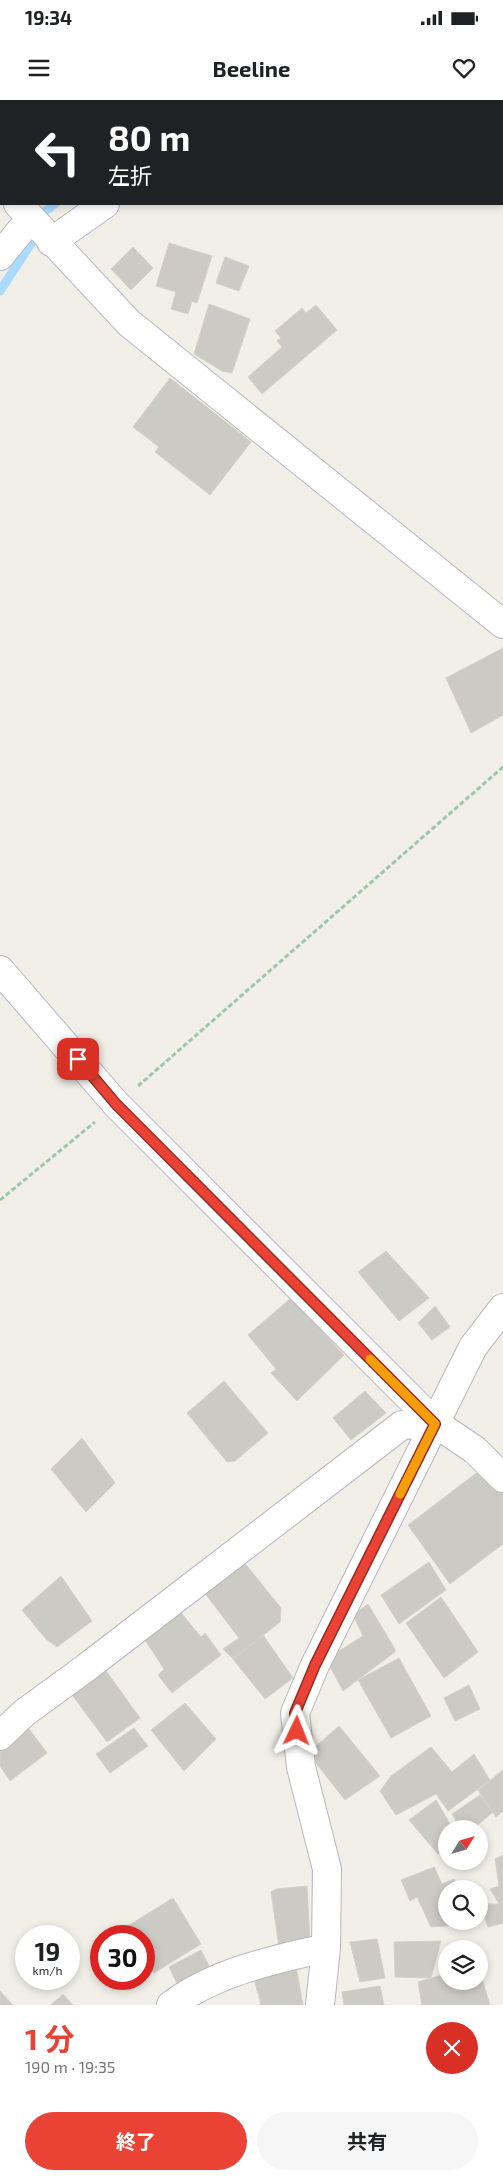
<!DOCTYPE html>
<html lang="ja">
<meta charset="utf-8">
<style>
body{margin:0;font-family:"Exo 2","Noto Sans JP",sans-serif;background:#f6f6f6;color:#202124;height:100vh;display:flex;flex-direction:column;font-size:19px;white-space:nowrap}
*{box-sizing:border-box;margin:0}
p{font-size:16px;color:#757577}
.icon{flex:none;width:28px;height:28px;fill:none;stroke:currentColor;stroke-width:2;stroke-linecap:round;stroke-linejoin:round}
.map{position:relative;height:1905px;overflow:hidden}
.side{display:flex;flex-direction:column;background:#fff;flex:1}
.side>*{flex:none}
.top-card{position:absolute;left:0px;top:0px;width:504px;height:105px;box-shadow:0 2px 8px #0003;background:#202124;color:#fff;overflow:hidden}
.needle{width:32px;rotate:53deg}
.controls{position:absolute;left:438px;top:1720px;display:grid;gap:10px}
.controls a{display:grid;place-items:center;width:50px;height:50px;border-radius:50%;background:#fff;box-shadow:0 2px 8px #0003;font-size:25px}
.speed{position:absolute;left:15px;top:1825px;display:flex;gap:10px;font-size:25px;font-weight:700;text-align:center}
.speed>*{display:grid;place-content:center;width:65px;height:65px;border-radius:50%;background:#fff;box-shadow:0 2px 8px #0003;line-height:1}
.speed small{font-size:12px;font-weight:400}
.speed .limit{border:8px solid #d22;background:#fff;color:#111}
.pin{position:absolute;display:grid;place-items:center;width:42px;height:42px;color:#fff;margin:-21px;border-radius:10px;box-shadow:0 2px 8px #0006}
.me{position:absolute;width:55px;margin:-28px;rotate:2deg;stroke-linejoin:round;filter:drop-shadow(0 0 4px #0008)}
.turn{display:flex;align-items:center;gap:18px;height:105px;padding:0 25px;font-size:22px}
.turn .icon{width:65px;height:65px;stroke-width:2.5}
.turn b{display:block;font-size:35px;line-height:42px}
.round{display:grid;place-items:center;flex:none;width:52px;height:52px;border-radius:26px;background:#f6f6f6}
.head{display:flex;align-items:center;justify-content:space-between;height:85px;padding:0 25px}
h1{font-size:30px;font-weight:700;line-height:38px;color:#ea4335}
.primary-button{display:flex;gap:10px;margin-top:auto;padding:10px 25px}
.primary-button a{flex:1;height:58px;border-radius:30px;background:#ea4335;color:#fff;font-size:20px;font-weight:700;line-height:58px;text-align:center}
.primary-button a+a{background:#f6f6f6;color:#202124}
.status{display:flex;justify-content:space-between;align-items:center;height:35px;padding:0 25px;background:#fff;direction:ltr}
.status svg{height:14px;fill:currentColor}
header{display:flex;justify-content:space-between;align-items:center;height:65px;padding:0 25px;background:#fff;font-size:22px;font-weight:700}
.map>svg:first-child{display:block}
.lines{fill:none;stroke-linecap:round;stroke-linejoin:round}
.stream{stroke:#aadaff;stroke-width:9}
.building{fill:#cccac5;stroke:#d6d1c6}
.street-casing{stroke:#b5b8bc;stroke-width:30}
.secondary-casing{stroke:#b6babf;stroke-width:30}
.path{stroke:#9cc7a9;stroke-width:3;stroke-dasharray:5 2.5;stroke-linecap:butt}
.street{stroke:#fff;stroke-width:28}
.secondary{stroke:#fff;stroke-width:28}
.route-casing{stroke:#982c22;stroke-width:12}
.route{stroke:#ea4335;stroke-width:9}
.slow{stroke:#f59e0b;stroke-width:9}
</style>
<div class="status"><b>19:34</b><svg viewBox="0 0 49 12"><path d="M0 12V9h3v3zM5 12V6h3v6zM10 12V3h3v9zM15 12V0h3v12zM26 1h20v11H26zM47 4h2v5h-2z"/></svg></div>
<header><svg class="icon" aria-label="menu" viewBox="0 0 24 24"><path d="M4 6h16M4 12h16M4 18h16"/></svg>Beeline<svg class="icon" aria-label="heart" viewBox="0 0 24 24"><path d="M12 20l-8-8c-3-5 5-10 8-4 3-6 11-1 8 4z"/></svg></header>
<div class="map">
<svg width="503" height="1905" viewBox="0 0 503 1905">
<rect width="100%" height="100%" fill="#f1efe8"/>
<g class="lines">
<path class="stream" d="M203 1 204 0
M0 191 32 142 36 118 55 104"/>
</g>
<path class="building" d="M169 143 212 156 197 203 192 201 188 214 171 209 176 192 156 186Z
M133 147 153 168 131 190 111 169Z
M225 157 249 166 239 191 216 183Z
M209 204 250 219 232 273 222 271 194 254Z
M316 205 337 230 262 294 248 277 282 247 277 241 281 238 275 231 302 208 306 213Z
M170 278 251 342 210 395 155 352 159 347 133 327Z
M503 548V615L471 633 446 578Z
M386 1151 429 1198 399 1221 358 1172Z
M291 1198 344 1255 297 1301 271 1273 276 1269 248 1235Z
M435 1206 450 1227 432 1240 418 1223Z
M224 1281 268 1333 235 1361 227 1362 187 1313Z
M365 1291 386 1313 351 1340 333 1318Z
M82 1338 115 1383 86 1412 51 1369Z
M483 1368 503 1389V1444L450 1484 408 1425Z
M243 1461 281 1508 280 1522 233 1559 223 1549 239 1538 204 1492Z
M429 1462 446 1490 399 1524 381 1495Z
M61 1476 92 1521 57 1547 46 1539 22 1510Z
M441 1497 478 1552 444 1578 406 1523Z
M368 1504 396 1551 343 1591 326 1559 363 1536 353 1515Z
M178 1509 201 1537 205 1533 221 1555 172 1593 158 1575 164 1569 143 1537Z
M263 1535 293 1578 265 1599 233 1559Z
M399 1558 431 1616 391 1638 358 1580Z
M104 1568 140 1618 107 1642 70 1592Z
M469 1585 480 1609 455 1621 444 1598Z
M185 1603 216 1639 184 1671 151 1630Z
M339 1626 380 1676 345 1700 308 1653Z
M134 1628 148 1646 110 1673 96 1654Z
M29 1629 47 1653 10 1681 0 1666V1652Z
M431 1647 452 1672 474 1654 490 1680 448 1711 436 1694 396 1715 380 1691 391 1676Z
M503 1670V1711L496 1717 478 1690Z
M480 1695 493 1712 473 1729H461L452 1714Z
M436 1700 453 1729H446V1750L438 1754 409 1720Z
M503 1755V1823L488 1827 481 1804H499L490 1789 499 1786 495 1759Z
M434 1767 442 1784 454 1779 458 1789H446V1821H472L473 1824 431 1827 417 1797 410 1801 401 1780Z
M307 1786 310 1842 279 1847 271 1792 276 1789Z
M173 1798 201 1844 154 1873 144 1857V1836H131L126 1827Z
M377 1839 385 1878 360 1882 350 1842Z
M441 1841 431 1878 395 1877 394 1842Z
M201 1850 213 1874 181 1892 169 1867Z
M296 1866 303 1905H261L253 1875Z
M446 1874V1881H479V1875H481L490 1905H422L418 1882Z
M380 1886 384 1905H344L342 1892Z
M0 1891 13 1905H0Z
M63 1894 73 1905H51Z"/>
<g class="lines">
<g class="street-casing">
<path id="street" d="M177 0 178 1
M250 1 252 0
M51 142 105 104
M0 156 30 119
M0 870 116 1004 435 1323 475 1350 503 1378
M0 1636 24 1613 87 1567 402 1325 435 1323
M171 1905C216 1872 272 1860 326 1848
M320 1905 326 1848 327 1769 301 1667 295 1613 315 1565 473 1247 503 1208"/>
</g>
<g class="secondary-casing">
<path id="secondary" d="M0 82 1 84
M18 104 129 223 503 524"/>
</g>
<path class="path" d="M138 986 503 667
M0 1100 95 1022"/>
<use href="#street" class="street"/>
<use href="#secondary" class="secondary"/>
</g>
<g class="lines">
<g class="route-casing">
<path id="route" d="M78 959 116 1004 435 1324 315 1565 295 1613 297 1631"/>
</g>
<use href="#route" class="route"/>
<path class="slow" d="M370 1259 435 1324 400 1394"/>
</g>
</svg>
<div class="controls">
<a><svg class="needle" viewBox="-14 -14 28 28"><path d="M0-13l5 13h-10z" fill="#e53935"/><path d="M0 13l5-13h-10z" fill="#757577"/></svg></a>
<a><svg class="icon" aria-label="search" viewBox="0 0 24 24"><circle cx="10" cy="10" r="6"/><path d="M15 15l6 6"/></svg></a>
<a><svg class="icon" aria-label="layers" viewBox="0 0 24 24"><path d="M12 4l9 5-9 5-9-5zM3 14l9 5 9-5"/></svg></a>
</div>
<div class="speed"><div>19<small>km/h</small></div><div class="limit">30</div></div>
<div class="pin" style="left:78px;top:959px;background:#d93025"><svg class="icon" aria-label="arrive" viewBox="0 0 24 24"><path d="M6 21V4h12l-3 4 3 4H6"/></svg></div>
<svg class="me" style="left:297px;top:1631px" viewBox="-20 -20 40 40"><path d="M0-17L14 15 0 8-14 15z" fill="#ea4335" stroke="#fff" stroke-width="4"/></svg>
<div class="top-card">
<div class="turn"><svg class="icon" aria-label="left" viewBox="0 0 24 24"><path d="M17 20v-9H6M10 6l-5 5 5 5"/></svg><div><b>80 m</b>左折</div></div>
</div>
</div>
<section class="side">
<div class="head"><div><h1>1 分</h1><p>190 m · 19:35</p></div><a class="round" style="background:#d93025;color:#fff"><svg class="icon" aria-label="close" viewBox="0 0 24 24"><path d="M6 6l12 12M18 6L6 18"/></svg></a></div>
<div class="primary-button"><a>終了</a><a>共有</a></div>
</section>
